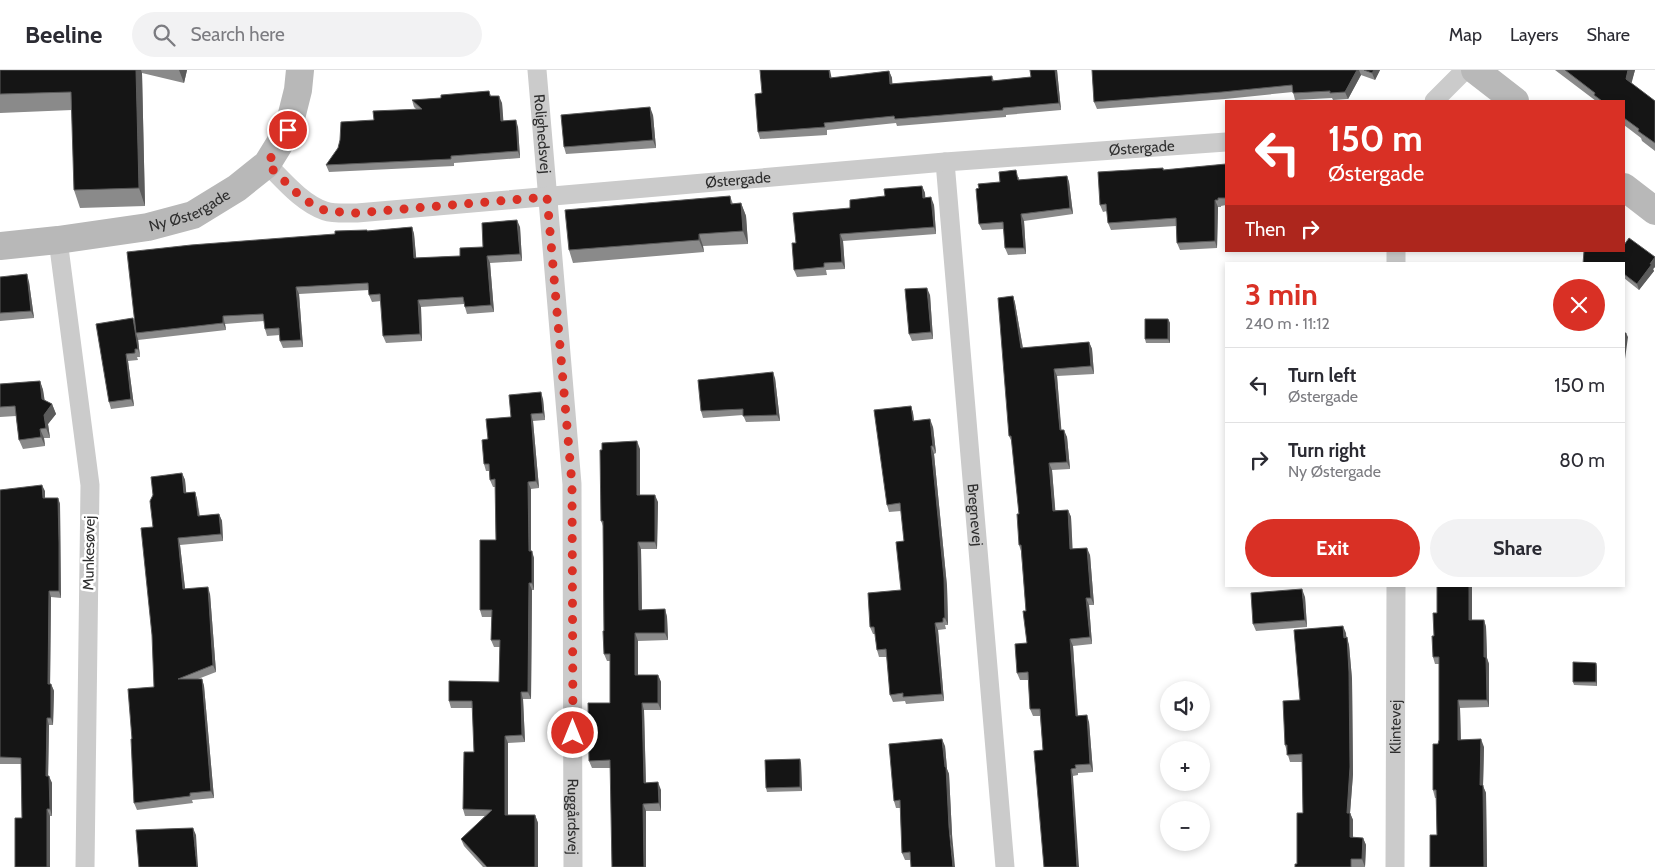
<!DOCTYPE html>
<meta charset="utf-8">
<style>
body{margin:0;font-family:Cabin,sans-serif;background:#f2f2f3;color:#2b2b33;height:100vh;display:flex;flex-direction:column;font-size:19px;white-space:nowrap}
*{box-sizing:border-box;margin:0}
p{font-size:16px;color:#7c7c81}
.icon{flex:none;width:28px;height:28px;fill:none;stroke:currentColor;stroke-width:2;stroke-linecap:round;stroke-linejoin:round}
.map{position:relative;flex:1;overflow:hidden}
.sheet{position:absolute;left:1225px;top:192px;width:400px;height:325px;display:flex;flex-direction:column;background:#fff;border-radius:0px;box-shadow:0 2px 8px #0003}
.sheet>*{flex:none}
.banner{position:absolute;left:1225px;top:30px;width:400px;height:152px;border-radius:0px;box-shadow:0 2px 8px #0003;background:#d93025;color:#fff;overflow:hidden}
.controls{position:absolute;left:1160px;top:611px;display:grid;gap:10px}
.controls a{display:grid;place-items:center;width:50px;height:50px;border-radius:50%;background:#fff;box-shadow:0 2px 8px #0003;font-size:25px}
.pin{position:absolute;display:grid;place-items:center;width:42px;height:42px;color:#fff;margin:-21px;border:2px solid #fff;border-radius:50%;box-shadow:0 1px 5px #0007}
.me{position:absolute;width:55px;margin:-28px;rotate:0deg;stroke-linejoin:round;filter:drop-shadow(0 0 4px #0008)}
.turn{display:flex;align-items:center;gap:18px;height:105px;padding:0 20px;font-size:22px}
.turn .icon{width:65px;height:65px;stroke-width:2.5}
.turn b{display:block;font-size:35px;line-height:42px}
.then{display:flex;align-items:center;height:48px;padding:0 20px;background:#0003;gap:10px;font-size:19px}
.round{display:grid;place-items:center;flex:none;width:52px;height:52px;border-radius:26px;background:#f2f2f3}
.overview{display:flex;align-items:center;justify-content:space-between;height:85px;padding:0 20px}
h1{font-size:30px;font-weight:700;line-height:38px;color:#d93025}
.cta{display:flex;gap:10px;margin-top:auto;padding:10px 20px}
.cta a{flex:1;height:58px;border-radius:30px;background:#d93025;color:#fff;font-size:20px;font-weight:700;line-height:58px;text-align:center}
.cta a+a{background:#f2f2f3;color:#2b2b33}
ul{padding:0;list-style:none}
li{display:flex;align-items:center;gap:15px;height:75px;padding:0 20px;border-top:1px solid #e1e1e2}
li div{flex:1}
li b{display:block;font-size:19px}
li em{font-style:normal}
header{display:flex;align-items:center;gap:30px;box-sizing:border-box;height:70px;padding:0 25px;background:#fff;border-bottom:1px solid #e1e1e2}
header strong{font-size:24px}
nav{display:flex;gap:28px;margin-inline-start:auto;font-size:18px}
.search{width:350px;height:45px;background:#f2f2f3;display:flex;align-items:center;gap:12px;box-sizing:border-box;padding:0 18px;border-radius:28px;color:#7c7c81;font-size:19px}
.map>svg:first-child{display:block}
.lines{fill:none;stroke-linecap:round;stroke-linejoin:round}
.street{stroke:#cbcbcb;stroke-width:19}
.secondary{stroke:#b8b8b8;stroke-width:28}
.wall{fill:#8a8a8a}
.shaded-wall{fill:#5b5b5b}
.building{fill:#151515;stroke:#5b5b5b}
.route{stroke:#d93025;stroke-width:9;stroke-dasharray:0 16.2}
.labels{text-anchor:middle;stroke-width:5;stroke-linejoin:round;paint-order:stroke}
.street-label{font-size:15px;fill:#2e2e2e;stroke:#fff}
</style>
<header>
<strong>Beeline</strong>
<div class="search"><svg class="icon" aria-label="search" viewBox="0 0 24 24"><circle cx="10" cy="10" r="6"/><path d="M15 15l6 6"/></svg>Search here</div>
<nav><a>Map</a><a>Layers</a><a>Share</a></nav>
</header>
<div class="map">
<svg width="1655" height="797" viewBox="0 0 1655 797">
<rect width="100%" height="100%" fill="#fff"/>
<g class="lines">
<g class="street">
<path id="s1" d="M537 0 572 414 573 797"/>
<path d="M1434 31 1465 0"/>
<path id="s2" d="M945 92 1005 797"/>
<path id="s3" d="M267 94C284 111 302 133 325 141 334 144 347 143 357 143L945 92 1226 72"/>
<path d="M58 170 90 415 85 797"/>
<path d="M1396 194V181"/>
<path id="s4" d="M1395 797 1396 516"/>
</g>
<g class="secondary">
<path d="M1475 0 1515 31"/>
<path d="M1624 117 1655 141"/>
<path id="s5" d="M0 176 58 170 148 157 193 145 237 118 267 94 288 60 298 20 300 0"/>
</g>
</g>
<path class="wall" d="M0 0H187L184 13 142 3 145 136 80 138 74 120 72 40 0 43Z
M1057 0 1061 40 1006 45V47L897 56 896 53 827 60V65L760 69 758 62 762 23 831 8 889 1 892 8V14L992 6 994 11 1031 7Z
M1092 0H1380L1375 10 1361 5 1348 29 1333 30 1332 28 1295 30 1293 22 1225 29 1097 39 1094 32Z
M1555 0H1635L1631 13 1655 31V81L1642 71 1641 68 1624 55V31H1596Z
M489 21 491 26 502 33 503 51 518 57 520 88 454 93V96L329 102 326 95 374 50 416 39 414 37 412 30 441 28Z
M653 45 656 78 566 84 564 77Z
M1226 94V135L1221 136V137H1218L1217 178 1180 180 1177 173 1176 156 1111 160 1108 153 1107 141 1103 142 1100 135 1163 98 1164 100Z
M1067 106 1069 112 1073 144 1024 151 1026 184 1008 185 1005 178 1004 159 982 160 979 154 1000 112 1019 107V110Z
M922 116 925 123V128L934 135 936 164 843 171 845 199 826 200 827 205 797 207 794 200 796 173 850 138 885 126Z
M730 126 733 134 741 133 746 146 748 174 703 176 704 182 573 193 569 180Z
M412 157 414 164 416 188 460 186 483 177 520 157 522 191 490 193 494 242 467 244 464 234 421 237 422 271 386 273 383 266 381 231 372 232 369 225V220L299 224 303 277 283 278 280 271V265L267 266 265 259 264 251 225 254 226 260 138 270V269L140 287H137L138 290 128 291 134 336 111 339 109 332 134 251 335 164Z
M1655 187V197L1653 199 1654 201 1639 220 1624 208V194Z
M0 207 29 212 34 248 0 251Z
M930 225 933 269 912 271 909 264Z
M1013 226 1015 233 1023 278 1089 272 1092 279 1094 304 1057 306 1061 360 1067 367 1070 399 1052 400 1055 440H1068L1071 447 1072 479 1090 485 1094 535H1089L1092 574 1073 576 1078 646 1089 652 1093 702 1078 703V705L1073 706 1043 680 1040 646H1033L1030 639 1028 610H1020L1017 603 1027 573 1026 541 1021 481 1019 475V444L1012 372 1009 366Z
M1168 249 1170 253V273H1146L1145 269Z
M775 308 780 351 746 352 743 345 703 348 701 341Z
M40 311 43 320 44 330 52 334 56 344 48 354 50 368H44L45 376 23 379 19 370 16 346 0 347V314Z
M543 329 545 350 533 351 539 418 531 419V481L534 488V520H532L531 629H523L525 672 508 673V745H535L538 753V797H483L464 776 461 769 485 746H465L463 739 474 682 473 638H451L449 631 499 612 500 577H494L491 570 492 547H482L480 540 496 470 495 417H493L490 410 489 401H486L484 394 488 369 511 347Z
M911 336 913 343 914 351 933 357 936 383 934 384 947 516 948 555H945L946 559 938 560 944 631 906 634 905 631 893 632 890 625 887 587H879L877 580 875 564H873L870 557 901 520 904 471 901 441 889 442 887 435Z
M640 379V425L658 432 657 479H641L642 540 665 539 667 547 668 570 638 571V605H658L661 612V640H644L646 713 661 720V741H646V797H612L611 698H592L589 691 610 633V591H607L604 584 603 456 601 451 602 380Z
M182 403 185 410 186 423 195 422 197 429 200 446 219 444 222 451 223 471 180 475 185 519 210 524 216 602 198 609H202L204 616 214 728 192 730 193 733 137 740 134 733 132 669 154 617Z
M0 420 45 421V428H58L60 434 61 528 51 527 50 614H51L54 621 53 655H49L48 706 52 713V746H50V797H15L22 748 21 694H0Z
M1437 516H1472V550H1484L1486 557 1487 588 1489 594V637L1460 638 1461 670 1484 677 1483 716 1486 723 1487 797H1430L1437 765 1436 728H1435L1433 720 1438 674 1439 670V594H1435L1433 587 1434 566 1437 543Z
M1305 527 1307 557 1256 561 1253 554Z
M1346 563V567L1349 575 1352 609 1353 704 1350 743 1353 750V768H1363L1366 775 1365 797H1295L1297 794 1303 743 1302 692H1290L1285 675 1300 630Z
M1596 593 1597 597V616L1574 615 1573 612Z
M945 676 947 699 949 704 952 764 910 790H905L902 783 900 738H896L894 731Z
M801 693 802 721 767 722 766 718Z"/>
<path class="shaded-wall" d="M136 0H141L142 3 145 136 139 118Z
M179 0H187L184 13Z
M829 0H830L833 15 830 8Z
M1055 0H1057L1061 40 1059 33Z
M1357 0H1359L1361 5 1348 29 1345 22Z
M1374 0H1380L1375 10 1372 3Z
M1628 0H1635L1630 19 1626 9Z
M889 1 892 8 893 21 890 14Z
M499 26 502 33 504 58 501 51Z
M650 37 653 45 656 78 653 70Z
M516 50 518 57 520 88 518 81Z
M1067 106 1069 112 1073 144 1070 138Z
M922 116 925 123 926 136 923 128Z
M931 127 934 135 936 164 934 157Z
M1215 130 1218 137 1217 178 1215 171Z
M741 133 746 146 748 174 743 161Z
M1021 144 1024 151 1026 184 1024 178Z
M517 150 520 157 522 191 520 184Z
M412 157 414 164 417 196 414 188Z
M699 164 703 176 704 182 699 170Z
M840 164 843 171 845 199 842 192Z
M487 186 490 193 494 242 491 235Z
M1655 187V197L1653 199 1654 201 1639 220 1637 214Z
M27 204 29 212 34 248 31 241Z
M296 217 299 224 303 277 301 270Z
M927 218 930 225 933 269 931 262Z
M1013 226 1015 233 1024 285 1021 278Z
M418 230 421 237 422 271 420 264Z
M223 246 225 254 226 260 223 253Z
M133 248 136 263 138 269 140 287 138 279Z
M1168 249 1170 253V273L1168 269Z
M1626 263 1628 267 1625 289 1624 283Z
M1089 272 1092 279 1094 304 1091 296Z
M126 284 128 291 134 336 131 329Z
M1054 299 1057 306 1062 367 1060 360Z
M773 302 775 308 780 351 777 345Z
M40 311 43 320 46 338 42 329Z
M541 322 543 329 545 350 543 343Z
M52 334 56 344 48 354 50 368 46 358 44 345Z
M911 336 913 343 915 359 913 351Z
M531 344 533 351 539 418 536 411Z
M930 349 933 357 936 383 933 376Z
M40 359 44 368 45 376 41 367Z
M1064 360 1067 367 1070 399 1067 392Z
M637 371 640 379V432L637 425Z
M931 376 934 384 947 516 948 555 945 548Z
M1049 393 1052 400 1056 448 1053 441Z
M182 403 185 410 187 430 184 423Z
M528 412 531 419V488L529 481Z
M42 415 45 421V435L43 428Z
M195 422 197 429 200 453 198 446Z
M655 425 658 432 657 479 655 472Z
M58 428 60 434 61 528 59 521Z
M1068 440 1071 447 1073 486 1070 479Z
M219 444 222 451 223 471 221 464Z
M178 468 180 475 186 526 183 519Z
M638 472 641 479 642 547 639 540Z
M1087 478 1090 485 1094 535 1091 528Z
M532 481 534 488V520L532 513Z
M529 513 532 520 531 629 528 622Z
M1469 516H1472V557L1469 550Z
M208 517 210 524 216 602 213 595Z
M1302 519 1305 527 1307 557 1305 550Z
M49 521 51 527 50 621 48 614Z
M1086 528 1089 535 1092 574 1090 567Z
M665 539 667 547 668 570 665 563Z
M1484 550 1486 557 1487 588 1489 594V637L1487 630 1484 587Z
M935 553 938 560 944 631 942 624Z
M1343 556 1346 563 1347 575 1344 568Z
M635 563 638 571V613L635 605Z
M1347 567 1349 575 1352 609 1353 704 1350 743 1353 750V775L1350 767 1347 743Z
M1070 569 1073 576 1078 653 1076 646Z
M1596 593 1597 597V616L1596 612Z
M658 605 661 612V640L658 633Z
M202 609 204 616 214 728 211 721Z
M51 614 54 621 53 655 51 648Z
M521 622 523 629 525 672 522 665Z
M1458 630 1460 638 1461 677 1458 670Z
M642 633 644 640 646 720 644 713Z
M1087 645 1089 652 1093 702 1090 694Z
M47 648 49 655 48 713 46 706Z
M505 666 508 673V752L505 745Z
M942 669 945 676 947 699 949 704 952 764 955 797H953Z
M1481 669 1484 677 1483 716 1486 723 1487 797H1484L1480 715Z
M800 689 801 693 802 721 800 717Z
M1071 699 1073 706 1079 797H1077Z
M49 706 52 713V746L50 739Z
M658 712 661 720V741L659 733Z
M643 734 646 741V797H644Z
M47 739 50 746V797H47Z
M535 745 538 753V797H535Z
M193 758 196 765 198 797H197Z
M1363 768 1366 775 1365 797 1362 789Z"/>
<path class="building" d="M0 0H136L139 118 74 120 71 22 0 24Z
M760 0H829L830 8 889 1 890 14 992 6V11L1031 7 1030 0H1055L1059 33 1003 38V40L895 49 894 46 824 53 825 57 758 62 755 24 762 23Z
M1092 0H1357L1345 22 1330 23V21L1293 23 1292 15 1222 22 1094 32Z
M1364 0H1374L1372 3Z
M1565 0H1628L1626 9 1655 31V73L1638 61 1639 59 1624 48V31H1602L1594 25 1595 23Z
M489 21 490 26H499L501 51 516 50 518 81 451 86V89L326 95 338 78 340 70 341 52 374 50 373 41 422 39 412 30 441 28V25Z
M650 37 653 70 564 77 561 45Z
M1226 94V128H1218V130H1215V171L1177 173 1176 148 1108 153 1106 134 1100 135 1098 102 1163 98V100Z
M1016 100 1018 110 1067 106 1070 138 1021 144 1024 178H1005L1003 152 979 154 976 119 979 118 978 114 1000 112 999 102Z
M922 116 923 128 931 127 934 157 840 164 842 192 824 193V197L794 200 792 173H796L793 143 850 138V130L885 126 884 119Z
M730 126 731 134 741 133 743 161 699 164V170L569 180 565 140Z
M517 150 520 184 487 186 491 235 465 237 463 227 418 230 420 264 383 266 380 224 369 225 368 213 296 217 301 270 280 271 279 258 265 259 263 244 223 246V253L136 263 127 182 191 175 335 164V161L367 160V161L412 157 414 188 460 186V178L483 177 482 153Z
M1629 168 1655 187 1650 194H1652L1637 214 1624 204V194H1583L1584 181H1624V174V175Z
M27 204 31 241 0 243V207Z
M927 218 931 262 909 264 905 219Z
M1013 226 1021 278 1089 272 1091 296 1054 299 1060 360H1064L1067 392 1049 393 1053 441 1068 440 1070 479 1087 478 1091 528H1086L1090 567 1070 569 1076 646 1087 645 1090 694 1075 695 1076 698 1071 699 1077 797H1044L1034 681 1043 680 1040 639H1030L1028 602 1017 603 1015 574 1027 573 1023 541H1026L1021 475H1019L1017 444H1019L1011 366H1009L998 228Z
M133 248 138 279H135V283L126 284 131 329 109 332 96 254Z
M1145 249H1168V269H1145Z
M1624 263H1626L1624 283Z
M773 302 777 345 743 346V339L701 341 698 310Z
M40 311 42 329 52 334 44 345 46 358 40 359 41 367 19 370 15 336 0 337V314Z
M541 322 543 343 531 344 536 411 528 412 529 481H532V513H529L528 622H521L522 665 505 666V745H535V797H487L461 769 492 740 463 739 464 682H474L472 631H449V611L499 612 500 570H491L492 540H480V470H496L495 409 490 410 489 394H484L482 370 488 369 486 349 511 347 509 325Z
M911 336 913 351 930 349 933 376H931L944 508 945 548H943V552L935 553 942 624 903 627V623L890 625 886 579 877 580 874 557H870L868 523 901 520 896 472 904 471 900 433 887 435 874 340Z
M637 371V425H655V472H638L639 540 665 539V563H635V605H658V633H642L644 713 658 712 659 733 643 734 644 797H612L610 690 589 691 588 633H610V584H604L603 561H604L603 451H601L600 380H602V373Z
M182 403 184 423 195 422 198 446 219 444 221 464 178 468 183 519 208 517 213 595 178 609H202L211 721 190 723V726L134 733 131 669H132L128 619 154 617 152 565 141 458 153 457 150 431 153 425 151 407Z
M42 415 43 428H58L59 473V521H49L48 614H51V648H47L46 706H49L50 739H47V797H15V748H22L21 688 0 687V420Z
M1437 516H1469V550H1484V587H1486L1487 630H1458V670L1481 669 1480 715H1483L1484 797H1430V765H1437L1436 720H1433V674H1438L1439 670V587H1433L1432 566H1434L1433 543H1437Z
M1302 519 1305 550 1253 554 1251 523Z
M1343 556 1344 568 1347 567 1349 602 1350 697 1347 743H1350V767L1363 768 1362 789H1351V797H1295V794H1297V743H1303L1302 684 1287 685V675H1285L1283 631 1300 630 1294 560Z
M1573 592 1596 593V612H1573Z
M942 669 945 697H946L949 757 953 797H911L910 782 902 783 900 730 894 731 889 674Z
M800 689V717L766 718 765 690Z
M193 758 197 797H139L136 760Z"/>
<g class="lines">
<path class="route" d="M288 60 267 94 303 129 314 135 326 141 356 143 547 127 572 414 573 663"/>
</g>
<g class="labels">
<g class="street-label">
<text dy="5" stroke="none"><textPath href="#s1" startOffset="64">Rolighedsvej</textPath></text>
<text dy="5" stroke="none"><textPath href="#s3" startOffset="895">Østergade</textPath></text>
<text dy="5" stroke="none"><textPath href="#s3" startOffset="490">Østergade</textPath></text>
<text dy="5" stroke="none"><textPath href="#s5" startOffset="194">Ny Østergade</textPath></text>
<text dy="5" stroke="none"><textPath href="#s2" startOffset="354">Bregnevej</textPath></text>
<text transform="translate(89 483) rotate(-89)" y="5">Munkesøvej</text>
<text dy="5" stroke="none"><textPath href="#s4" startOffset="140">Klintevej</textPath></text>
<text dy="5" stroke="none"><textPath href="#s1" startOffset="748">Ruggårdsvej</textPath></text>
</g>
</g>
</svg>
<div class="controls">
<a><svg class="icon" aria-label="sound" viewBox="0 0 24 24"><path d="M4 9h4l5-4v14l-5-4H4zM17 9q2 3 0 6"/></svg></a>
<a>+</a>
<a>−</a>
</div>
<div class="pin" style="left:288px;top:60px;background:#d93025"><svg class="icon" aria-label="arrive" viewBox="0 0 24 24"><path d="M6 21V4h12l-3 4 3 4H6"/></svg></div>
<svg class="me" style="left:573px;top:663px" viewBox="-20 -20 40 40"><circle r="17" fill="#d93025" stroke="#fff" stroke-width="3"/><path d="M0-11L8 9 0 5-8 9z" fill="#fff"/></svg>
<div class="banner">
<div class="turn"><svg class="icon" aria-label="left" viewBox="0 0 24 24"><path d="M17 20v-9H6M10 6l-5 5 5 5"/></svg><div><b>150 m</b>Østergade</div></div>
<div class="then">Then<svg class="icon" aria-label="right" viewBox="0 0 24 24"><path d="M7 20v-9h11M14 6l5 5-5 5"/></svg></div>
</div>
<section class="sheet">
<div class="overview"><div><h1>3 min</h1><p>240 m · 11:12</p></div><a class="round" style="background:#d93025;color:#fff"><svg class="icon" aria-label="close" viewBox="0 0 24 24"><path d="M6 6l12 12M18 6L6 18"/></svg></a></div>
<ul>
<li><svg class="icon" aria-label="left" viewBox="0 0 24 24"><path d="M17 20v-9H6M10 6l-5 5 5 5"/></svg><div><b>Turn left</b><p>Østergade</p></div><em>150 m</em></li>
<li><svg class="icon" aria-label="right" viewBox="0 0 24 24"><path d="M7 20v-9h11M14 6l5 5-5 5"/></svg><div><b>Turn right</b><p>Ny Østergade</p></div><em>80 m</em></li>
</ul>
<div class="cta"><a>Exit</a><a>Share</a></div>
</section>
</div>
